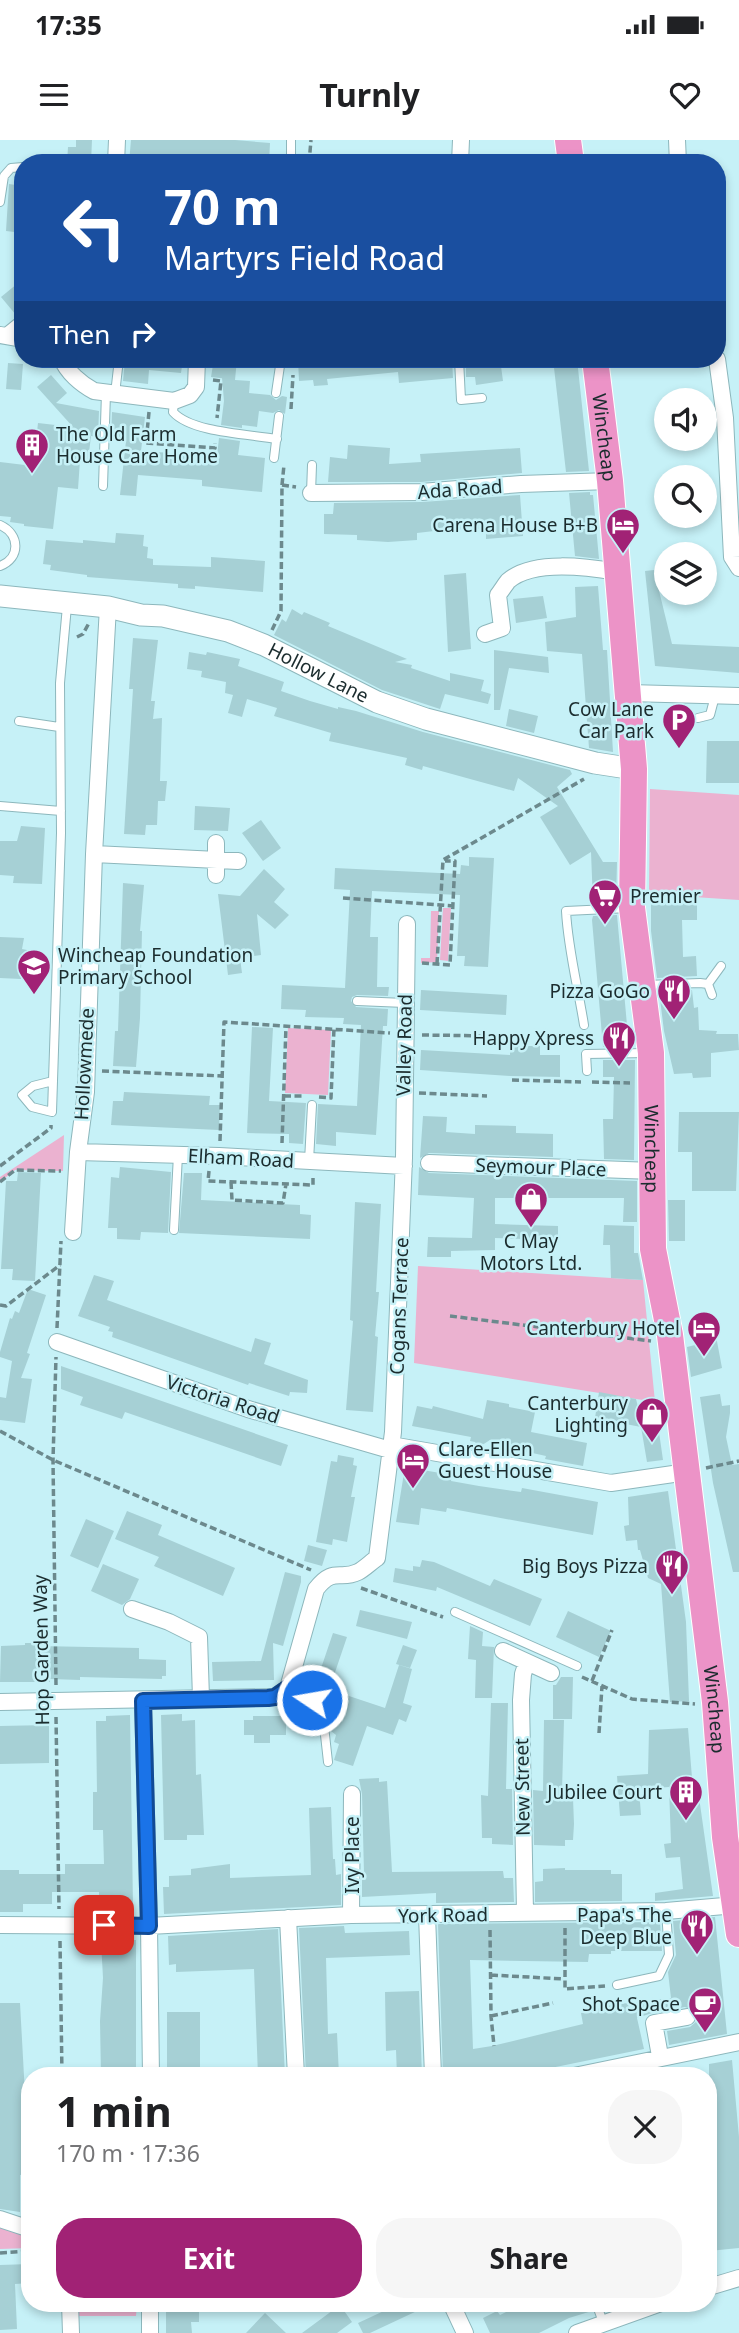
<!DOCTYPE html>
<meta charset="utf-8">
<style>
body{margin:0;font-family:"Noto Sans",sans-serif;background:#f6f6f6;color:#202124;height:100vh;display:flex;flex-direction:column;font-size:26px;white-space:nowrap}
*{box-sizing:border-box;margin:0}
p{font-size:23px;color:#757577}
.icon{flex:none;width:38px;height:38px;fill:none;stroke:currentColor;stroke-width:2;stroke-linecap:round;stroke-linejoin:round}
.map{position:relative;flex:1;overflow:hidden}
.side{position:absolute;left:21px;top:1927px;width:696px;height:245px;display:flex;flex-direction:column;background:#fff;border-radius:28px;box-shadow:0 4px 10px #0003}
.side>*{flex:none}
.guide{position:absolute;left:14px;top:14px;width:712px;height:214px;border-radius:28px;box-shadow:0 4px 10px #0003;background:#1a4fa0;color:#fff;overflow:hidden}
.fabs{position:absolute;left:654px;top:248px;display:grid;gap:14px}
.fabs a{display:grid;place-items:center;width:63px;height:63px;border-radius:50%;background:#fff;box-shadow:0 4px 10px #0003;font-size:35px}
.pin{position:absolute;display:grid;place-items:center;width:60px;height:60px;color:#fff;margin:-30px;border-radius:14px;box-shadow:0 4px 10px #0006}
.me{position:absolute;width:77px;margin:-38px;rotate:282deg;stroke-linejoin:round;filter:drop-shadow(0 0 5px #0008)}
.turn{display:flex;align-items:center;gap:24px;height:147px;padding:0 35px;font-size:32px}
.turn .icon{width:91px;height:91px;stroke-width:2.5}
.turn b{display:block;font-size:49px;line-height:60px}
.then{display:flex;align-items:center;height:66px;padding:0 35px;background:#0003;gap:14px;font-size:26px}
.round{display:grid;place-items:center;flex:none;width:74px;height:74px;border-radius:28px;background:#f6f6f6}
.headline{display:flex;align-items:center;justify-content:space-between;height:119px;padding:0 35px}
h1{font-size:42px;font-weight:700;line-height:52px}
.primary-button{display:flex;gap:14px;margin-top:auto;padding:14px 35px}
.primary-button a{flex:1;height:80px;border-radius:28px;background:#a12275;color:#fff;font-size:28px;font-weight:700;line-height:80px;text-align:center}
.primary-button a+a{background:#f6f6f6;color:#202124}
.status{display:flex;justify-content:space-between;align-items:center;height:49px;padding:0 35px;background:#fff;direction:ltr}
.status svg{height:19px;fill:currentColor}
header{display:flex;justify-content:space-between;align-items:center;height:91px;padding:0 35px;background:#fff;font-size:32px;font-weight:700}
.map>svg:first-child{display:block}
.green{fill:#ebb2d0}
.building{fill:#a6d0d5}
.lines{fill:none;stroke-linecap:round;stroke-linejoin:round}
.service-casing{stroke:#8db7bc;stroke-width:10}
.minor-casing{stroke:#8db7bc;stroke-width:18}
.tertiary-casing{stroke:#8db7bc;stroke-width:23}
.trunk-casing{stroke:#fff;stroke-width:28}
.path{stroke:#6c898d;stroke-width:3.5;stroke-dasharray:7 3.5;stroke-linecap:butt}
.service{stroke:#fff;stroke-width:8}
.minor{stroke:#fff;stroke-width:16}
.tertiary{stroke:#fff;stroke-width:21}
.trunk{stroke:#ec93c7;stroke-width:26}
.route-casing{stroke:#114b97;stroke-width:18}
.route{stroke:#1a73e8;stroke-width:12}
.labels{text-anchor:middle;stroke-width:5;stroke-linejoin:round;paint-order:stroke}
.poi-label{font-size:19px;fill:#1b2c2e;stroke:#c6f1f7;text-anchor:end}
.street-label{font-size:19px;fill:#1b2c2e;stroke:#c6f1f7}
</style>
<div class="status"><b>17:35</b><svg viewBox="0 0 49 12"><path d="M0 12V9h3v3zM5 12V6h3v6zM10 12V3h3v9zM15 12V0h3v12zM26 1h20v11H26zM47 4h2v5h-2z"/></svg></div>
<header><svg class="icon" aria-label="menu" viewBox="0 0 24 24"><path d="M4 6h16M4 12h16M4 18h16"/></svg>Turnly<svg class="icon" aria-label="heart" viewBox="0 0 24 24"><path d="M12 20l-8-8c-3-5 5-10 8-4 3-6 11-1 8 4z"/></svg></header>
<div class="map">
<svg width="739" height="2193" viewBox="0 0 739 2193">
<rect width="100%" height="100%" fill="#c6f1f7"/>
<path class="green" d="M650 649 739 655V760L649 754Z
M443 768H451L448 821 440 820Z
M431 771H439L437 822 421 823V818H430Z
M288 888 331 890 328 955 285 953Z
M64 995 63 1031 15 1030 0 1042V1037Z
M418 1126 643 1140 655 1262 414 1223Z
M0 2084 30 2093V2108L0 2109Z
M76 2163H137L136 2176H77Z"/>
<path class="building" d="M76 0H92L91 23H67L68 7H76Z
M131 0H235L270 3 269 23H129Z
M9 44 23 46V93L6 91Z
M23 139V172L16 175 1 157Z
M139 219H183L181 233 149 230 148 244 123 241 125 220 138 221Z
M214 219H237L235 240 250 241 249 253 270 255 276 260 282 256 287 257 285 274 279 270 273 273 259 271 257 287 242 285V288L221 285 224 261 222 238 229 239 211 237Z
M298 219H452L453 238 399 243 398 232 327 239 328 245 314 246 313 240 299 241Z
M466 219H500L503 241 476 245 475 237H466Z
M553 219H577L589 331 566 332Z
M8 223 23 224 21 250 6 249Z
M51 235 67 253 56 263 99 271 98 297 91 296 88 321 80 320 78 349 58 347 53 389 24 386V384L10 382 11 377 0 376V322L33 326 38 283 73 287 37 247Z
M112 272 145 277 141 311 217 316 219 298 240 301 238 315 265 318 262 352 202 346V340L138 335 136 356 120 355 126 301 111 299Z
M348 305 390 308 389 324 421 322 420 314 520 308 522 333 421 342H328L330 317 347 319Z
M590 352V355H593L599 419 575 416 569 353Z
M520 355 523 396 486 399V391H481V389L443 390 417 393V400L388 402 357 400V395L324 394V374H333L334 363 422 362Z
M116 393 144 395 143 406 148 407 147 418 153 419V425L211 427V417L265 421 263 452 195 446V449L178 448V444L87 437V435L50 430 51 425 43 424 46 400 83 403V400L115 403Z
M654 430 672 504 739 507V533L655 526 645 431Z
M466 433 471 509 448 512 444 435Z
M598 446 603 510H607L613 612 589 608 582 514 547 511 545 482 576 477 575 447Z
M543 456 547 478 516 483 513 459Z
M292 469 302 475 304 472 330 483 328 486 407 519 395 522 412 525 411 528 450 541V533L484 540 481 551 491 554 488 564 445 554 440 569 382 550 274 495 282 479 286 482Z
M133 498 158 500 151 561H155L153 579 162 578 160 641H167L165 661H158L157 685H146L145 695 124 694 133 549H129Z
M494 510 548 517 549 533 509 528 500 570H494Z
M189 512 206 515 207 512 240 519 238 526 284 542 281 551 310 561 338 569V567L356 571 423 592 570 630 572 634 557 647 603 722H617L616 762 593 763 591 712 570 725 540 677 558 666 518 638 514 651 423 626 422 630 405 625 407 618 329 601 331 593 274 576 277 568 247 559 242 577 228 573 233 555 225 553 226 542 201 537 202 531 187 529Z
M509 569 538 576 534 593 506 586Z
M707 601H739V643H706Z
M195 666 230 668 228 691 194 690Z
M261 680 281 708 263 721 242 693Z
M21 686 45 688 42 744 13 743 14 736 0 735V701H17Z
M469 717 494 718 488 827 464 826 465 816H457L460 755 372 751 370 797H378L377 847H389L388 856 357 855 352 857 351 861 356 867 388 869 387 886H383L376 995 336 992V1006L316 1004 318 964 357 966 361 885 343 884 344 878 305 877 306 870 281 869 282 845 345 848 350 750 334 749 335 728 460 734 461 725 469 726Z
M264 729 285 749 274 762 289 775 275 789 257 774 261 815 240 818 242 833 228 835 218 754 240 756Z
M123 743 144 745 140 791H142L140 878 136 927 113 926 115 891H118Z
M651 764H697V780H682L683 817 696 816 697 836 657 838 651 791Z
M617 775 629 907H603L592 780 593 776Z
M0 797 24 798 22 809 27 810V829L23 828 21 839 0 838Z
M421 850 507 855 506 875 420 870Z
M692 850 694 868 698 867 699 890 717 891 716 894H738L739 910 711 913V937L693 938 692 933 674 934 664 891 659 851Z
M252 887 273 888 269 961 306 963 303 1004 289 1003V994L247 993Z
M510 906H540V915H560V937L510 936 420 930 421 910 510 915Z
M603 920H635L634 1020 604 1019 603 979H613L614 937H603Z
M124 952 210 956 209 965H220L219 990 111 985 113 961H123Z
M679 972H739L736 1051H692V1012H678Z
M423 976 447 977 446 992 475 994V985L516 986V993L553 994V1017L429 1013 420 1018Z
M120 1027 171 1032 168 1093 141 1092 140 1100 117 1099V1088H108L111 1037 119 1038Z
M419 1027 429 1033 637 1041V1082H623L624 1058H495V1084L558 1086V1100L495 1098V1110L451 1111V1117H427L428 1097 472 1098 474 1058 418 1055Z
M18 1032 41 1033 35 1141 12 1140 13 1129H1L6 1041H17Z
M184 1033H202L201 1060 300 1065V1074L311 1075 310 1099 179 1093Z
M668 1060H685V1101H669Z
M355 1062 381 1064 376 1152H379L375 1196 378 1197 373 1272 346 1270 353 1181 350 1180Z
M604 1085 634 1086V1113H638L643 1140 611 1138 610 1105H603Z
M94 1135 114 1141 107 1160 251 1212 255 1198 271 1203 264 1224 308 1240 307 1253 290 1252 289 1256 249 1243 248 1245 112 1197 113 1192 108 1191 110 1187 78 1176Z
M28 1149 46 1155 27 1213 30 1214 21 1238 32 1239 25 1283 0 1280V1257L6 1258 12 1221 0 1217V1212L10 1178 12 1179 15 1171 19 1173Z
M716 1196 722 1228 691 1237 687 1207 695 1205 696 1200Z
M61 1226 288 1305 281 1326 125 1272 122 1279 80 1265 83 1257 61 1249Z
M599 1252 636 1259 638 1267 655 1264 663 1320 647 1322 641 1287 595 1278Z
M720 1254 722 1266 730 1265V1273L726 1297 732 1325 739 1324V1432H733L713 1343 700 1257Z
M487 1260 509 1264V1267L535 1272 531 1292 587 1303 583 1326 545 1319 546 1316 510 1308 509 1306 497 1310 490 1300 479 1307 475 1302 470 1301 471 1297 412 1286 417 1266 432 1269 433 1266 483 1279Z
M338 1315 354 1318 353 1325 357 1326 351 1357H355L347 1402 333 1399 332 1405 316 1402 331 1321 337 1322Z
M405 1327 452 1335 451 1341 479 1346 521 1352 522 1348 598 1362 593 1395 447 1368 446 1372 421 1368 419 1385 396 1382Z
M668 1351 686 1482 689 1561 670 1562 661 1444 648 1438 640 1410H638L637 1400 626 1401 624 1386 629 1385 628 1357Z
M127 1371 162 1385 158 1395 235 1428 223 1456 154 1426 159 1417 115 1399Z
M86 1379 114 1391 98 1428 70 1416Z
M308 1405 327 1410 322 1426 304 1421Z
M422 1420 434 1422 490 1446 494 1439 542 1459 530 1486 437 1447 436 1451 393 1442 395 1428 413 1431V1426L420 1427Z
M103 1424 139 1439 130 1459 122 1465 91 1451Z
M285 1432 301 1436V1442L283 1506 273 1503 274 1540 213 1541 212 1522 261 1521Z
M360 1470 412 1482 407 1499 356 1486Z
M568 1471 611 1491 599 1517 556 1497Z
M470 1486 483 1492 482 1506 494 1507 492 1558H475L476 1520 468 1519Z
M333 1493 347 1497 330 1547 335 1549 334 1551 385 1568 399 1525 412 1529 403 1563 412 1566 406 1582 399 1579 393 1595 367 1586 353 1626 334 1620 339 1604 334 1602 336 1595 331 1591 327 1580 319 1582 313 1577 320 1545 316 1543Z
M25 1503H38L39 1506 139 1508V1519L166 1520V1536H162V1539L80 1537V1540L50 1539V1542H0L1 1506 25 1505Z
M403 1505 417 1510 410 1528 396 1524Z
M561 1537H573L572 1579H553V1545H556Z
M491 1563H508L506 1649H512L513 1705 492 1704V1698H482L481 1655 488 1656Z
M182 1574V1581L195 1580 196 1635 201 1634 204 1695H187V1700H164L161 1575Z
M130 1575 133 1766H114V1762H99V1752H52V1764H23V1772H0V1730H19V1734H65V1724H104L103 1690H93V1652H97L96 1581H106V1576Z
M253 1576H286V1595H270V1603H254V1595H244V1580H253Z
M544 1580H564L562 1651 563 1657 573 1658 574 1684 573 1700H565V1706L534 1705 533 1650 543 1651Z
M49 1585V1623L0 1624V1586Z
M688 1588 693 1650H698L713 1756 655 1761V1753L683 1749 680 1717 666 1718 664 1704 671 1703 669 1647 639 1649 641 1675 620 1676 617 1636 648 1634 649 1590Z
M379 1638V1642L387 1641 392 1732 503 1731 504 1738H513L514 1762 436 1763V1753L362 1757V1734L364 1733 362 1654 359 1639Z
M331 1667 333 1719H335L336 1735 341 1734V1765L164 1774 163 1747H169V1736L191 1735V1729L230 1724V1738L311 1735 309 1668Z
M565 1728V1730H611V1734H622V1761L535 1762V1742L543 1741V1729Z
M715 1777 727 1894 669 1905 667 1891 690 1887 697 1881 695 1871 685 1867 652 1873 637 1878 644 1909 531 1932 532 1936H443L438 1784 660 1782 662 1811H611V1814H589L588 1822 470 1820 473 1909 492 1906 583 1884 581 1873 589 1871 611 1865 671 1858 668 1832 676 1815 673 1781Z
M344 1786 345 1793 409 1791 410 1815 326 1818 328 1894 337 1893 339 1936H306L299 1788Z
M278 1789 285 1936H258L254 1829 176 1832V1824L169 1825 168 1796Z
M136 1800V1936H101L100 1881 103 1838 101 1801Z
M419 1851 422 1936H397L396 1910 386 1911 385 1852Z
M0 1863H20L28 2009 27 2034 20 2035V2072L0 2069Z
M167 1872H200V1932H192V1936H167Z
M732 1920 739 1997V2108L709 2111V1924Z
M30 2124V2143L15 2144 17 2189 0 2190V2125Z
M166 2163H191V2167H199V2182H191L192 2193H166Z
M401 2163H434L370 2193H363L358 2183Z
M524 2163H590L592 2171 569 2178 539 2193H490L483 2178 497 2171 500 2175Z
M340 2165 352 2182 337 2193H302Z
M265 2173 286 2193H246Z"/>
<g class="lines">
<g class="service-casing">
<path id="service" d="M291 23V0
M0 62 4 36 11 28 23 27
M2 195 23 178
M459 219 461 260 482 258
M276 253 281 219
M115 254 119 219
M174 261 173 272C192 293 249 294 277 299
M274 318 279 276
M103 346 106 253
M311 353 312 325
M0 385C20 394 21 418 0 426
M698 578 710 575 715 556
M19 581 59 587
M0 666 61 671
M708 844 721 826
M646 845 700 843 708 844 712 855
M357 861 405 863
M584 885C578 847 568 809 566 771L629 768
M587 931 586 914 648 913
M53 941 33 946 22 955 32 967 52 972 61 693 60 543 67 466
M309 1021 312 965
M174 1090 178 1015
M455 1472 577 1526
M288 1548 312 1560
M324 1586 328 1622
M617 1845 659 1836 669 1815 666 1771
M596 2163 603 2182"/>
</g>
<g class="minor-casing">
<path id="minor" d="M677 0 678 23
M116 23 117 0
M460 23 461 0
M0 195 23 199
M62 219C67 232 81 244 94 251L174 261 190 255 196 247 197 219
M717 219 725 278 732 417 739 428
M311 353 421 352 521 344 610 341
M485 494 502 488 498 455C501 451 505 445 508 441 533 419 588 427 617 432
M629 553 739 556
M94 714 238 721
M216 735V703
M78 1012 219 1016 404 1026
M429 1023 653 1031
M73 1092 78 1012 86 952 94 714 108 467
M57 1202 248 1269 390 1310
M391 1305 611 1343 687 1332
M132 1469 169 1482 199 1497 201 1558
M503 1511 551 1533
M143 1561 149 1786 151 1936
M0 1562 275 1557 288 1548 316 1449C334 1426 340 1441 358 1432 364 1429 371 1422 377 1418L393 1292 404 1018 407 784
M525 1772 521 1560 523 1534 527 1522
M351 1775 352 1654
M427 1775 433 1936
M288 1778 296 1936
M0 1785 149 1786 351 1775 666 1771 736 1765
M660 1916 654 1883 687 1877
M574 1936 739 1902
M0 2079 30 2089
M709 2147 739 2138
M70 2163 71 2193
M150 2163V2193
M451 2163 465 2193
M577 2193 661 2163"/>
</g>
<g class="tertiary-casing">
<g id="tertiary">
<path id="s1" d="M0 456 108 467 141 475 163 476 228 491 264 505 377 562 426 579 595 623 634 629"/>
</g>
</g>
<g class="trunk-casing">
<g id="trunk">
<path d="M568 0 571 23"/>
<path id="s2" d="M595 219 610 341 634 629 632 768 651 913 653 1109 670 1195 715 1562 725 1697 739 1794"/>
</g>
</g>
<path class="path" d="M309 23 311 0
M213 240 221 241 217 278
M291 269 293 235
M149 272 146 303 215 308V303
M282 345 296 347
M272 490 281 471 282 345 284 325
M77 497 83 494 89 483
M343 758 453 766
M422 823 450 825 455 721H445
M437 824 443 720 584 639
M422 895 500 896
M102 931 223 936
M512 940 581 942
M592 942 630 943
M419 953 487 956
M284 956H304
M319 957 331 958 334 888
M220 1001 224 882 390 893
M282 1003 286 886
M0 1026 51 988V985
M209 1031 208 1041 313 1045V1038
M0 1042 15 1030 61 1031
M231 1042 232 1060 283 1063 286 1044
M0 1165 6 1166 60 1125
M450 1176 651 1201
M57 1188 61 1101
M0 1291 53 1320 311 1430
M706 1328 739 1321
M361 1448 443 1477
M582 1537 632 1559 695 1564
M592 1541 612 1490
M56 1545 53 1320 56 1217
M56 1577 59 1769
M599 1593 602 1546
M565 1788V1849L605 1846
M490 1790 491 1876 494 1906
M60 1801 62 1936
M491 1835 564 1839
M491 1876 553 1863
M0 2113 30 2111"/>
<use href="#service" class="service"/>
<use href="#minor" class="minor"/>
<use href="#tertiary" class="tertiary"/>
<use href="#trunk" class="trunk"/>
</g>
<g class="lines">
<g class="route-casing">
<path id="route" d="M104 1785 149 1786 143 1561 268 1558 275 1557 288 1548 312 1560"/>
</g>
<use href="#route" class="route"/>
</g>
<defs>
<g id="building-pin" transform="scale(1.75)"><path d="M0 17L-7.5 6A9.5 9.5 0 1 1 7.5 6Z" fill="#a12275" stroke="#c6f1f7"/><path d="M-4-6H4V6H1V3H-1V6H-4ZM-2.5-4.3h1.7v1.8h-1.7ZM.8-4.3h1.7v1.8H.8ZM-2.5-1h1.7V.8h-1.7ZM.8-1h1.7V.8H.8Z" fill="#fff"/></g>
<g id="hotel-pin" transform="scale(1.75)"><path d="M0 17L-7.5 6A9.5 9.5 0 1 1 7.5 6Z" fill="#a12275" stroke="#c6f1f7"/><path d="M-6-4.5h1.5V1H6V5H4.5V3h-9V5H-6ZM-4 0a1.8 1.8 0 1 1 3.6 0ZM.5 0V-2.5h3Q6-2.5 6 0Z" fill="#fff"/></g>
<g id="parking-pin" transform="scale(1.75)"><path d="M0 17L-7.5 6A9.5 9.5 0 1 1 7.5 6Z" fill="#a12275" stroke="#c6f1f7"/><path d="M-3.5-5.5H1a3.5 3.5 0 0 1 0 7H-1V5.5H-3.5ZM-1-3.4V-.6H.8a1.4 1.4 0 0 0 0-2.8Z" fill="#fff"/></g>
<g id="supermarket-pin" transform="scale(1.75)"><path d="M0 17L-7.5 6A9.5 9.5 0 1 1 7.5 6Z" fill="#a12275" stroke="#c6f1f7"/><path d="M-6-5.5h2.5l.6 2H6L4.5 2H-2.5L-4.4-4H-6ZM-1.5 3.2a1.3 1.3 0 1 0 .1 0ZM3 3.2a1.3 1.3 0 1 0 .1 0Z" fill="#fff"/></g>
<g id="school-pin" transform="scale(1.75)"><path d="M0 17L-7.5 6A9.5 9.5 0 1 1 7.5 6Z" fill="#a12275" stroke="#c6f1f7"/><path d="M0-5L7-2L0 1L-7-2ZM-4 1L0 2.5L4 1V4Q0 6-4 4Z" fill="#fff"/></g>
<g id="restaurant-pin" transform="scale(1.75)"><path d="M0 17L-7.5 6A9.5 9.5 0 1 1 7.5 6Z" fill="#a12275" stroke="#c6f1f7"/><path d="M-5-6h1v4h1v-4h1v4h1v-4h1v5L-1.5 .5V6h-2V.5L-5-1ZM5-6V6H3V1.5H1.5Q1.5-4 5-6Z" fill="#fff"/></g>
<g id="shop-pin" transform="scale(1.75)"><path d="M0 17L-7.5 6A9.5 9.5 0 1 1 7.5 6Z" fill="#a12275" stroke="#c6f1f7"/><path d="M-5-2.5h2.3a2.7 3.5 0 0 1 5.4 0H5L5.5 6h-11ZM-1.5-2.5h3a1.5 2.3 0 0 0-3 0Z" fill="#fff"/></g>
<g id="cafe-pin" transform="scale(1.75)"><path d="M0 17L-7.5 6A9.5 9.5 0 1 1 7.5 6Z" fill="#a12275" stroke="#c6f1f7"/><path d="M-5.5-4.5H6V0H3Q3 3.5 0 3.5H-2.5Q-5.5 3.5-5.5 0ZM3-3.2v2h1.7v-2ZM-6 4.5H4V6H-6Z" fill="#fff"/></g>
</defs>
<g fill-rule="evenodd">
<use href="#building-pin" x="32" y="305"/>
<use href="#hotel-pin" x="623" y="385"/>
<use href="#parking-pin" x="679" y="580"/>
<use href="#supermarket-pin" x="605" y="756"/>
<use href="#school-pin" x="34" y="826"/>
<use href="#restaurant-pin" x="674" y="851"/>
<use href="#restaurant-pin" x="619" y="898"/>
<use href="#shop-pin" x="531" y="1059"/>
<use href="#hotel-pin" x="704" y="1188"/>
<use href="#shop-pin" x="652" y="1274"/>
<use href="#hotel-pin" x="413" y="1320"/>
<use href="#restaurant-pin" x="672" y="1426"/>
<use href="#building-pin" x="686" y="1652"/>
<use href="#restaurant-pin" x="697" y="1786"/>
<use href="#cafe-pin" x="705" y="1864"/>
</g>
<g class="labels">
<g class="poi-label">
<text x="56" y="301" text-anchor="start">The Old Farm<tspan x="56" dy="22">House Care Home</tspan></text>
<text x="598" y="392">Carena House B+B</text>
<text x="654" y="576">Cow Lane<tspan x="654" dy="22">Car Park</tspan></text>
<text x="630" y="763" text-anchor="start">Premier</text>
<text x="58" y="822" text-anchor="start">Wincheap Foundation<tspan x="58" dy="22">Primary School</tspan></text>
<text x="650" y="858">Pizza GoGo</text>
<text x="594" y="905">Happy Xpress</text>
<text x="531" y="1108" text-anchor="middle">C May<tspan x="531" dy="22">Motors Ltd.</tspan></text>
<text x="680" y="1195">Canterbury Hotel</text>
<text x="628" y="1270">Canterbury<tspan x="628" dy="22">Lighting</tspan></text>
<text x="438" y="1316" text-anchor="start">Clare-Ellen<tspan x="438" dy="22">Guest House</tspan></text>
<text x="648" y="1433">Big Boys Pizza</text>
<text x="662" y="1659">Jubilee Court</text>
<text x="672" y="1782">Papa's The<tspan x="672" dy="22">Deep Blue</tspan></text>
<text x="680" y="1871">Shot Space</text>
</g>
<g class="street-label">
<text dy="7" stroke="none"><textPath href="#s2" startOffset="79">Wincheap</textPath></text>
<text transform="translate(460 349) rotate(-4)" y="7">Ada Road</text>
<text dy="7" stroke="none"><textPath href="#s1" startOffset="331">Hollow Lane</textPath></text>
<text transform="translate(404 905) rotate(-89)" y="7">Valley Road</text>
<text transform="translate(84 924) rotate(-87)" y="7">Hollowmede</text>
<text dy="7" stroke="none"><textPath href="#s2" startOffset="793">Wincheap</textPath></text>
<text transform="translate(241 1018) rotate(3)" y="7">Elham Road</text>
<text transform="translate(541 1027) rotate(2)" y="7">Seymour Place</text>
<text transform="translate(399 1166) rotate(-88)" y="7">Cogans Terrace</text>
<text transform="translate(223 1259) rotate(18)" y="7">Victoria Road</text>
<text transform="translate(41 1510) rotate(-91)" y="7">Hop Garden Way</text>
<text dy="7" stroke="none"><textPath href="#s2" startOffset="1358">Wincheap</textPath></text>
<text transform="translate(522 1647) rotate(-91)" y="7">New Street</text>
<text transform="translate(352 1715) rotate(-90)" y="7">Ivy Place</text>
<text transform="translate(443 1775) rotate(-1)" y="7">York Road</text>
</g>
</g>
</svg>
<div class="fabs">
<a><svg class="icon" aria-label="sound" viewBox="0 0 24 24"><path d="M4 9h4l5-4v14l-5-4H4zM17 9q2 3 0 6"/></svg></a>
<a><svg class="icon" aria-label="search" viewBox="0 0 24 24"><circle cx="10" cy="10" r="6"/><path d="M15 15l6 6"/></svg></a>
<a><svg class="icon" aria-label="layers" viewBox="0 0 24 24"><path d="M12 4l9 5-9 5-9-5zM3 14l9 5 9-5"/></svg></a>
</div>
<div class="pin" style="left:104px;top:1785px;background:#d93025"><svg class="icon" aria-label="arrive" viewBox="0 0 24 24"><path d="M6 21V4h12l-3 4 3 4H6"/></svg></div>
<svg class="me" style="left:312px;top:1560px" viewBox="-20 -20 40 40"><circle r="17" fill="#1a73e8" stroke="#fff" stroke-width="3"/><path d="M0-11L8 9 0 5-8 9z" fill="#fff"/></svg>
<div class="guide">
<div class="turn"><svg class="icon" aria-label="left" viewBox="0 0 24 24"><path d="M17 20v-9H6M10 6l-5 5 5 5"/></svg><div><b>70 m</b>Martyrs Field Road</div></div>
<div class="then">Then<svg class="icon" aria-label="right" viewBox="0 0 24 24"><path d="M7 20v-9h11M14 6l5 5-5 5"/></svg></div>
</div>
<section class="side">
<div class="headline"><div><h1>1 min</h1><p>170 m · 17:36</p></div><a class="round"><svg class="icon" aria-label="close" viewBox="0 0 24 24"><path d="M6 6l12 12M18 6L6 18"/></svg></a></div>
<div class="primary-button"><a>Exit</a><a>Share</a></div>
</section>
</div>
